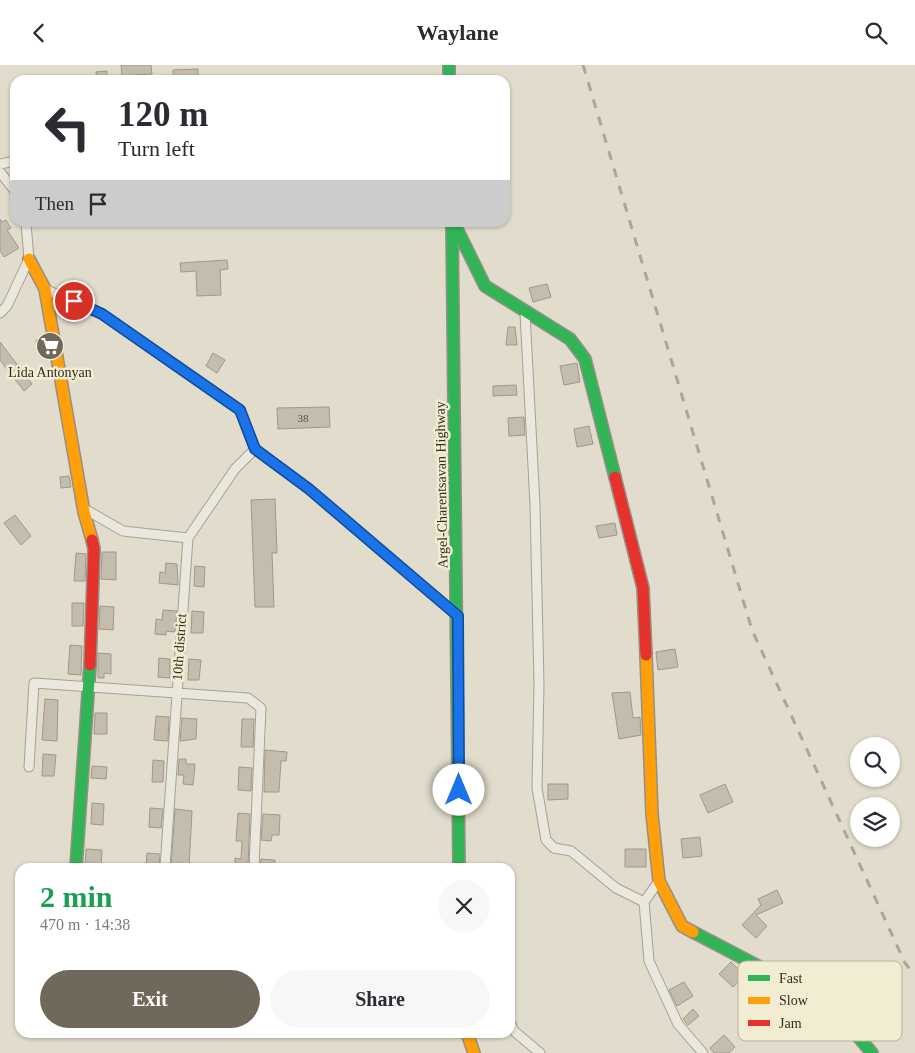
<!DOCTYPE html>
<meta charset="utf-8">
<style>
body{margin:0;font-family:"Times New Roman",serif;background:#f7f7f7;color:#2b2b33;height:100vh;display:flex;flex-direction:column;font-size:19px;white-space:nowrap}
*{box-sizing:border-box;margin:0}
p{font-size:16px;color:#7c7c81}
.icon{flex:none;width:28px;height:28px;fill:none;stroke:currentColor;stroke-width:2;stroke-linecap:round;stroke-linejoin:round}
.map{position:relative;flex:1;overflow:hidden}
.details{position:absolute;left:15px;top:798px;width:500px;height:175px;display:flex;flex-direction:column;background:#fff;border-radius:15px;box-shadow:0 1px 4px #0004}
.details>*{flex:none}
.banner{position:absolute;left:10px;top:10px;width:500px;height:152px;border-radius:15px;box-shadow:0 1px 4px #0004;background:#fff;color:#2b2b33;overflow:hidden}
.controls{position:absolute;left:850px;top:672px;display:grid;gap:10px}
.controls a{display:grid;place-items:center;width:50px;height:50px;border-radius:50%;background:#fff;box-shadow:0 1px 4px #0004;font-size:25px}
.pin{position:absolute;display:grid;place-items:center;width:42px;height:42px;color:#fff;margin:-21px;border:2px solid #fff;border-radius:50%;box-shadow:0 1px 5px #0007}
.me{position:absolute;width:55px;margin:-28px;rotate:0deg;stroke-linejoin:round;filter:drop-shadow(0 0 4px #0008)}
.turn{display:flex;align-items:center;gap:18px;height:105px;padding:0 25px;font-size:22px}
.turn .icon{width:65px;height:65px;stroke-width:2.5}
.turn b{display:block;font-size:35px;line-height:42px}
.then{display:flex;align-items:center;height:48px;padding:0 25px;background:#0003;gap:10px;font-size:19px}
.round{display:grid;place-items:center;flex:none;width:52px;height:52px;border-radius:26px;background:#f7f7f7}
.summary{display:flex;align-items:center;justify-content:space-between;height:85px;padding:0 25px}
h1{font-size:30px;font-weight:800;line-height:38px;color:#1e9e55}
.button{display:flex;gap:10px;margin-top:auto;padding:10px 25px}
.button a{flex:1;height:58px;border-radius:30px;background:#70695b;color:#fff;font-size:20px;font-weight:800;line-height:58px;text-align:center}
.button a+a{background:#f7f7f7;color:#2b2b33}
header{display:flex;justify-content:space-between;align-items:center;height:65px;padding:0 25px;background:#fff;font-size:22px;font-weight:800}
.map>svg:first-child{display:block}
.building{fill:#c4bcad;stroke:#a0988b}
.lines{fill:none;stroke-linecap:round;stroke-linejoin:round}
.street-casing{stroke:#a6a195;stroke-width:11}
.fast-casing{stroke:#959085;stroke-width:14}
.slow-casing{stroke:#959085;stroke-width:14}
.jam-casing{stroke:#959085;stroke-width:14}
.street{stroke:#eae7dc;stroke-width:9}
.fast{stroke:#30b455;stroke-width:11}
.slow{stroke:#ff9f0a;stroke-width:11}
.jam{stroke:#e5322d;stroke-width:11}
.rail{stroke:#a8a69d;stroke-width:3;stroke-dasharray:9 9;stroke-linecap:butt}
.route-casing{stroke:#114b97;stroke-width:12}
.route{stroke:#1a73e8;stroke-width:9}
.labels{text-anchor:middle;stroke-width:5;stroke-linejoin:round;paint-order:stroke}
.number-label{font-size:11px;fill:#574f42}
.poi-label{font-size:14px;fill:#332b1e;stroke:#f1ecd2}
.street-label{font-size:14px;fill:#332b1e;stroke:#f1ecd2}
.key{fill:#f1ecd2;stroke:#b8b29c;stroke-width:1}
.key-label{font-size:14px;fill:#332b1e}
</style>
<header><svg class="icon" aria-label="back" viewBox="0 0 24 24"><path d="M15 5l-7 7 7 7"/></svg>Waylane<svg class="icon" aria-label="search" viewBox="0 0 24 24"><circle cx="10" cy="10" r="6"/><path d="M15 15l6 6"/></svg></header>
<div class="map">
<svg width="915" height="988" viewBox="0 0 915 988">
<rect width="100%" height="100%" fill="#e1dccb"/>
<path class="building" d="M121 0H151L152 9 122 11Z
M198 4V15H173V5Z
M107 6V15H97L96 7Z
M0 154 2 157 6 155 11 163 7 165 19 183 4 192 0 186Z
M227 195 228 204 220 205 221 230 197 231 196 206 181 207 180 198Z
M547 219 551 232 533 237 529 223Z
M508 262H515L517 280H506Z
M45 274 47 285 38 286 36 275Z
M0 277 32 319 24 326 0 295Z
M213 288 225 295 217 308 206 301Z
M577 298 580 317 564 320 560 301Z
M516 320 517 330 493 331V321Z
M329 342 330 362 278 364 277 343Z
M524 352 525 370 509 371 508 353Z
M589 361 593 379 577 382 574 364Z
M69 411 71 422 61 423 60 412Z
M275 434 277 488H272L274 542H255L251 435Z
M15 450 31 471 21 480 4 458Z
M615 458 617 470 599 473 596 461Z
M102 487H116V515L101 514Z
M76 488 86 489 85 516H74Z
M166 498 177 499 178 520 159 518 160 507 165 508Z
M195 501 205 502 204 522 194 521Z
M72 538H84L83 561H72Z
M100 541 114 542 113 565 99 564Z
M163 545 177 546 175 567 166 566V570L155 569 156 554 162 555Z
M192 546 204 547 203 568H191Z
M70 580 82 581 81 610 68 609Z
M675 584 678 602 658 605 656 587Z
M98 588 111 589V609L104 608V613H98Z
M159 593 170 594V613L158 612Z
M189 594 201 595 199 615H188Z
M630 627 633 653 640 652 641 670 619 674 612 628Z
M45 634 58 635 57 676 42 675Z
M95 648H107V669H94Z
M156 651 169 652 168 676 154 675Z
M182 653 197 654 196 674 180 676Z
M242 654H254L253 682H241Z
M265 685 287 687 286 696H281L279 727H264Z
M43 689 56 690 54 711H42Z
M179 694H186V699H195L193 720 183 719 184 710H178Z
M153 695 164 696 163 717H152Z
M92 701 107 702 106 714 91 713Z
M239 702 252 703 251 726 238 725Z
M548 719H568V734L548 735Z
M725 719 733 737 708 748 700 730Z
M92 738 104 739 103 760 91 759Z
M150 743 163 744 161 763 149 762Z
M175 744 192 746 189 802H171Z
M238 748 250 749 248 802H235V793L241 794 242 776H236Z
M263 749 280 750 279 770H272L271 776 261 775Z
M700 772 702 791 683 793 681 774Z
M86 784 102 785 101 802H85Z
M625 784H646V802H625Z
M147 788 160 789 159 802H146Z
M261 794 275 795V802H260Z
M777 825 783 838 756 850 767 861 756 873 742 860 761 840 758 834Z
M731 897 745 911 733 922 719 909Z
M684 917 693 931 677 941 669 925Z
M693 944 699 951 688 960 683 954Z
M724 970 735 982 729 988H714L710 983Z"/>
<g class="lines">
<g class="street-casing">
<path id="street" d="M0 99 15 96
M0 107 15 126
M45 224 102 249 240 345 255 384 309 424 458 551
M0 248 7 241 29 194 26 158
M525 248 535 440 539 619 537 723 546 775 554 783 571 786 616 823 644 837
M83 443 123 466 188 473
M29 702 34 618 248 633 261 643 254 802
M165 802 188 473 235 404 255 384
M659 816 644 837 649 896 678 959 703 988
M510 958 514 966 540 988"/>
</g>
<g class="fast-casing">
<path id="fast" d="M449 0V15
M452 158 459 802
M454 158 485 221 570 274 585 294 615 412
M76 802 90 600
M693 867 821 934 844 955 872 988"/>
</g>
<g class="slow-casing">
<path id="slow" d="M29 194 45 224 84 447 92 475
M646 590 652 749 659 816 682 861 693 867
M467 968 474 988"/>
</g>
<g class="jam-casing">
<path id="jam" d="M615 412 643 523 646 590
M90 600 94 484 92 475"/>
</g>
<use href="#street" class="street"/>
<use href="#fast" class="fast"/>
<use href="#slow" class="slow"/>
<use href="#jam" class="jam"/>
<path class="rail" d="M583 0 752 565 905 898 915 910"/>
</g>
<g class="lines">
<g class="route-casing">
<path id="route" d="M74 236 102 249 240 345 255 384 309 424 458 551 459 725"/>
</g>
<use href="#route" class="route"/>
</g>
<defs>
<g id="supermarket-disc" transform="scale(1.4375)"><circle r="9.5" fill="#70695b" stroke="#f1ecd2"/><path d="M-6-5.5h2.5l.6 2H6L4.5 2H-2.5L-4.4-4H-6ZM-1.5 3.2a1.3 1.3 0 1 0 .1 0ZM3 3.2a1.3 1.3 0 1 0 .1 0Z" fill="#fff"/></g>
</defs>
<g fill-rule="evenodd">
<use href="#supermarket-disc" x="50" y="281"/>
</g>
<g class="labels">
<g class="number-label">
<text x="303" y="357">38</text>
</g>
<g class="poi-label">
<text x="50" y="312">Lida Antonyan</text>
</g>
<g class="street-label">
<text transform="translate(441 420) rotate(-91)" y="5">Argel-Charentsavan Highway</text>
<text transform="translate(179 582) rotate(-86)" y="5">10th district</text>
</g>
</g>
<rect x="738" y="896" width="164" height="80" rx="8" class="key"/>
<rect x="748" y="910" width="22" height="6" fill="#30b455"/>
<rect x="748" y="932" width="22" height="7" fill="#ff9f0a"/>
<rect x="748" y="955" width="22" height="6" fill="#e5322d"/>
<g class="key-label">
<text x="779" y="918">Fast</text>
<text x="779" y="940">Slow</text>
<text x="779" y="963">Jam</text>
</g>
</svg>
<div class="controls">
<a><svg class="icon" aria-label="search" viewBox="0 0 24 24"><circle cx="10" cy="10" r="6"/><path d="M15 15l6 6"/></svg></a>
<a><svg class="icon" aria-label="layers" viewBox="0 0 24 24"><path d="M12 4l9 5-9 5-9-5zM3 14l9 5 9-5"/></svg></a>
</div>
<div class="pin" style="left:74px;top:236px;background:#d93025"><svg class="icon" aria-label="arrive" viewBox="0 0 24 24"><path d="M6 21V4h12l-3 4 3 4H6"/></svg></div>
<svg class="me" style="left:459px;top:725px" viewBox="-20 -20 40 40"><circle r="19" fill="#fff"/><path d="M0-13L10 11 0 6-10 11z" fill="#1a73e8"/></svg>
<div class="banner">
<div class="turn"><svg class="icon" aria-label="left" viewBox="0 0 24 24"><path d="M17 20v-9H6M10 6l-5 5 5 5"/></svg><div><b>120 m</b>Turn left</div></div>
<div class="then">Then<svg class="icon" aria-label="arrive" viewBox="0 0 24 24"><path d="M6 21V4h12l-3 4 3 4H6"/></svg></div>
</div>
<section class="details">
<div class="summary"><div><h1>2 min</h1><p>470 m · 14:38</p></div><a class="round"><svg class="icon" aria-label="close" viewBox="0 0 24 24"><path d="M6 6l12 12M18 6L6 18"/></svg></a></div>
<div class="button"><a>Exit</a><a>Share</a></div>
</section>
</div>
